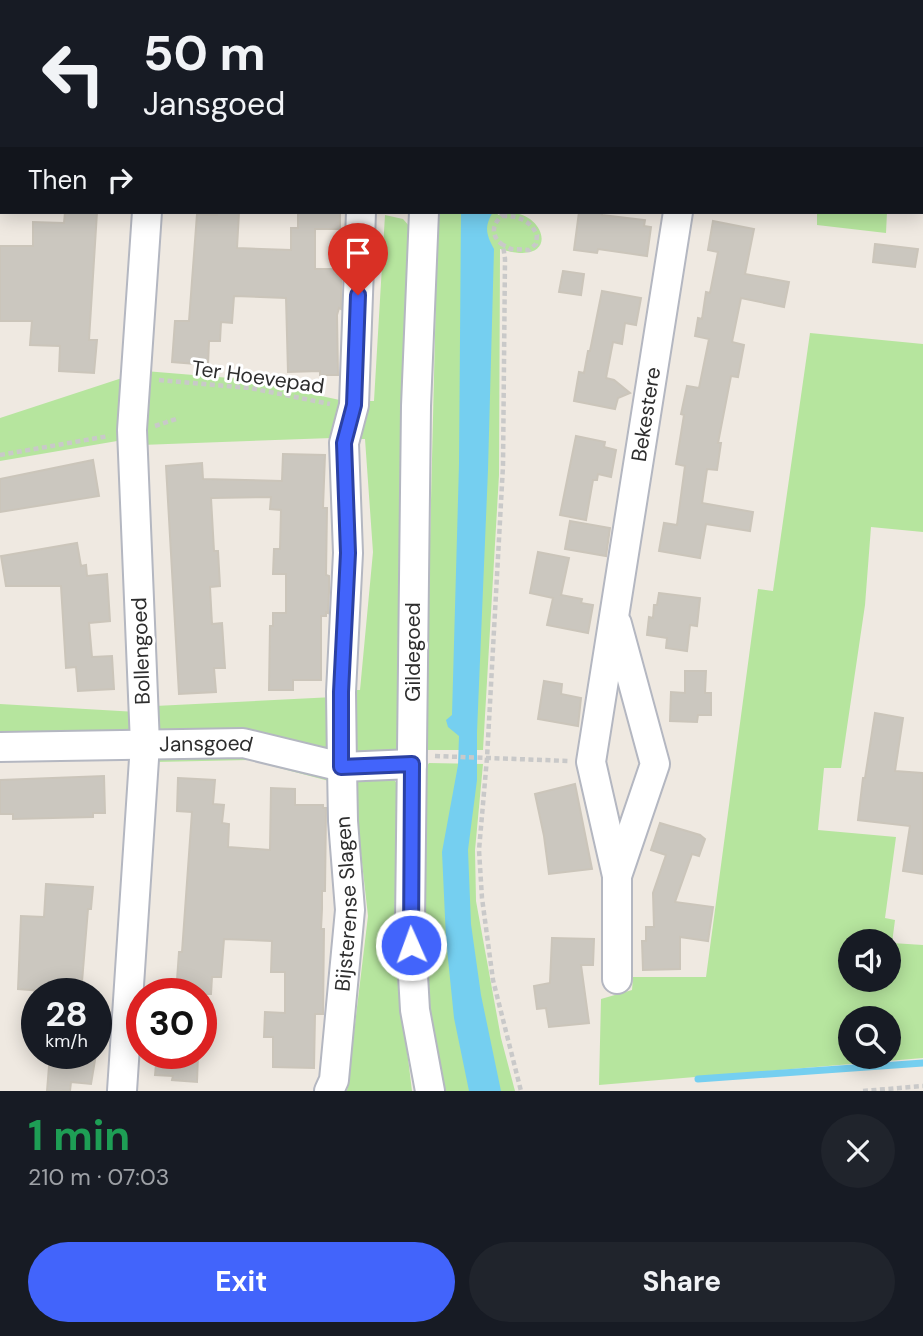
<!DOCTYPE html>
<meta charset="utf-8">
<style>
body{margin:0;font-family:"DM Sans",sans-serif;background:#20242c;color:#f1f3f6;height:100vh;display:flex;flex-direction:column;font-size:26px;white-space:nowrap}
*{box-sizing:border-box;margin:0}
p{font-size:23px;color:#9ea1a6}
.icon{flex:none;width:38px;height:38px;fill:none;stroke:currentColor;stroke-width:2;stroke-linecap:round;stroke-linejoin:round}
.map{position:relative;height:1091px;overflow:hidden}
.drawer{display:flex;flex-direction:column;background:#171b24;flex:1}
.drawer>*{flex:none}
.top-card{position:absolute;left:0px;top:0px;width:924px;height:214px;box-shadow:0 4px 18px #0003;background:#171b24;color:#f1f3f6;overflow:hidden}
.buttons{position:absolute;left:838px;top:929px;display:grid;gap:14px}
.buttons a{display:grid;place-items:center;width:63px;height:63px;border-radius:50%;background:#171b24;box-shadow:0 4px 18px #0003;font-size:35px}
.speed{position:absolute;left:21px;top:978px;display:flex;gap:14px;font-size:35px;font-weight:700;text-align:center}
.speed>*{display:grid;place-content:center;width:91px;height:91px;border-radius:50%;background:#171b24;box-shadow:0 4px 18px #0003;line-height:1}
.speed small{font-size:18px;font-weight:400}
.speed .limit{border:10px solid #d22;background:#fff;color:#111}
.pin{position:absolute;display:grid;place-items:center;width:60px;height:60px;color:#fff;margin:-72px -30px;border-radius:50% 50% 50% 0;rotate:-45deg;box-shadow:0 0 7px #0007}
.pin .icon{rotate:45deg}
.me{position:absolute;width:77px;margin:-38px;rotate:358deg;stroke-linejoin:round;filter:drop-shadow(0 0 5px #0008)}
.turn{display:flex;align-items:center;gap:24px;height:147px;padding:0 28px;font-size:32px}
.turn .icon{width:91px;height:91px;stroke-width:2.5}
.turn b{display:block;font-size:49px;line-height:60px}
.then{display:flex;align-items:center;height:66px;padding:0 28px;background:#0003;gap:14px;font-size:26px}
.round{display:grid;place-items:center;flex:none;width:74px;height:74px;border-radius:37px;background:#20242c}
.head{display:flex;align-items:center;justify-content:space-between;height:119px;padding:0 28px}
h1{font-size:42px;font-weight:700;line-height:52px;color:#1e9e55}
.action{display:flex;gap:14px;margin-top:auto;padding:14px 28px}
.action a{flex:1;height:80px;border-radius:42px;background:#4264fb;color:#fff;font-size:28px;font-weight:700;line-height:80px;text-align:center}
.action a+a{background:#20242c;color:#f1f3f6}
.map>svg:first-child{display:block}
.green{fill:#b6e59e;fill-rule:evenodd}
.water{fill:#75cff0}
.lines{fill:none;stroke-linecap:round;stroke-linejoin:round}
.stream{stroke:#75cff0;stroke-width:7}
.building{fill:#cbc7bf;stroke:#cbc5ba;stroke-width:2}
.street-casing{stroke:#b4b7c1;stroke-width:32}
.path{stroke:#c9c9c9;stroke-width:4.5;stroke-dasharray:5 3.5;stroke-linecap:butt}
.street{stroke:#fff;stroke-width:28}
.route-casing{stroke:#2b41a3;stroke-width:18}
.route{stroke:#4264fb;stroke-width:12}
.labels{text-anchor:middle;stroke-width:6;stroke-linejoin:round;paint-order:stroke}
.street-label{font-size:21px;fill:#2e2e2e;stroke:#fff}
</style>
<div class="map">
<svg width="923" height="1091" viewBox="0 0 923 1091">
<rect width="100%" height="100%" fill="#efe9e1"/>
<path class="green" d="M438 212H497L498 215C542 200 568 270 500 249L499 475 483 750H428L425 747Z
M817 212H887L886 233 817 225Z
M385 215 403 219 410 227 399 744 394 752 359 753 356 750 351 690H360L373 552 365 439H351L361 401H374Z
M810 333 923 344V532L871 527 865 605 841 768H824L818 830 896 837 885 918 895 920 892 943 923 945V1058L599 1085 601 999 632 990 633 977H706L758 589 773 591ZM850 942H889V980H850ZM850 1018H889V1057H850Z
M145 371 242 379 349 402 332 438 141 445Z
M127 378 123 440 0 461V418L119 379Z
M334 697 330 746 326 751 161 730 156 724 155 706Z
M0 704 137 712 130 735 0 740Z
M233 755 323 775 329 781 249 760 156 762 159 758Z
M429 763 483 764 475 850 476 901 501 1038 515 1091H444L429 1009 424 923 425 768Z
M390 775 399 786 402 1009 412 1091H347L368 916 355 800 356 777Z"/>
<path class="water" d="M461 212H493C484 227 486 234 494 249L488 470 477 732V780L468 850 471 924 481 995 501 1091H469L454 1018 446 939 442 852 458 765 459 736 448 727 446 720 452 715 459 464Z"/>
<g class="lines">
<path class="stream" d="M698 1079 923 1063"/>
</g>
<path class="building" d="M65 212H97L89 340H97L94 373 59 371 60 346 30 345 32 321H0V246H33V222L64 223Z
M217 212H239L237 248 291 250V228H298V212H340V229H315V269H338V272L341 271V309L339 308 337 315 338 375H320V371L288 372 286 298 234 296 232 323 221 322 220 341H209L208 365 172 362 175 321H189L197 214 217 215Z
M579 212H602V215L645 220 644 226 651 227 647 256 598 249 597 253 574 250Z
M713 221 754 229 745 274 789 282 784 307 741 298 732 342 744 345 738 377 731 376 718 443H721L717 470 707 469 702 503 753 512 750 531 706 524 700 558 659 551 664 523 677 525 685 466 676 464 684 415 681 414 687 386 699 388 709 339 695 336 698 318 702 319 706 292 710 293 718 252 708 250Z
M875 244 918 249 915 267 873 262Z
M563 271 584 274 581 295 559 292Z
M602 291 641 298 636 325 625 323 622 344 613 342 606 378 614 380 630 393 618 398 615 409 574 401 579 372 584 373 588 351H590Z
M576 436 605 442 604 447 616 450 611 477 598 474 597 480H593L586 520 560 515Z
M283 454 325 455 323 508H327L326 575 329 576V592L328 613 326 612V616H321V680H293V690H269L270 626H273V613H286V574H273L274 549H280L281 510 270 509 271 497 211 498 214 551H218L220 586 210 587 212 624 222 623 225 668H214L216 692 179 694 166 466 202 463 203 479 282 481Z
M93 460 99 496 0 512V479Z
M570 521 610 528 606 556 565 549Z
M77 543 81 566 86 565 87 576 107 574 110 621 89 623 92 657 112 656 114 689 78 691 76 667 66 668 61 586H6L1 556Z
M538 552 569 558 561 595 582 599 581 603 593 605 588 633 547 625 553 598 530 593Z
M659 593 700 598 697 626 690 625 687 651 666 648 667 638 647 635 649 617 653 618 654 605H657Z
M685 671H706L705 693H711V715H698L697 722 670 721 671 692 685 693Z
M544 681 562 684 561 694 581 698 578 726 538 719Z
M875 713 903 718 895 771 923 773V874L903 871 910 826 858 820 863 778H865Z
M104 776 105 813H93V817L13 819V814H0V780Z
M178 778 215 780 213 804 224 805 222 823 229 824 228 847 270 850 271 788 295 789V805H323V808H326L325 891H322V909L321 929H324L323 1014H315L314 1068 273 1067V1037H264L265 1012 285 1013V972H271L272 941 224 939 221 977H212L211 994H176L179 952H182L192 812 177 811Z
M575 784 592 869 549 874 544 836 535 794Z
M660 823 700 835 705 839 699 856 692 854 675 902 713 907 708 941 680 937V969L643 970 642 941H646V927H654L653 893 666 855 651 850Z
M46 884 93 887 91 909H88L81 994H43V991L18 989 21 916 44 917Z
M552 938 594 939 593 965H581L589 1023 549 1027 546 1008 537 1009 534 986 550 983Z
M50 1054H96L91 1084 71 1082 70 1091H47Z
M157 1054H198L197 1082 172 1080 173 1076 155 1075Z"/>
<g class="lines">
<g class="street-casing">
<g id="street">
<path d="M152 0V2"/>
<path d="M424 0V2"/>
<path d="M355 2V0"/>
<path d="M683 2V0"/>
<path d="M424 212 416 406 410 923 415 1010 430 1091"/>
<path id="s1" d="M0 747 243 743 342 767 412 764"/>
<path d="M617 876 655 764 617 624"/>
<path id="s2" d="M617 979V876L591 762 678 212"/>
<path d="M122 1091 145 744 132 430 147 212"/>
<path id="s3" d="M329 1091 334 1080 350 910 343 821 342 767 341 692 348 553 344 443 354 405 361 212"/>
</g>
</g>
<path class="path" d="M493 0V2
M0 70H2
M502 212V216C491 225 491 237 503 245L505 259 503 466 487 758 479 850 482 898 493 980 521 1091
M502 216C518 215 531 221 537 235L536 244 529 250 511 249 503 245
M159 380 250 388 330 404
M155 426 176 419
M0 455 109 436
M435 756 569 761
M863 1091 923 1086"/>
<use href="#street" class="street"/>
</g>
<g class="lines">
<g class="route-casing">
<path id="route" d="M358 295 354 405 344 443 348 553 341 692V767L412 764 411 945"/>
</g>
<use href="#route" class="route"/>
</g>
<g class="labels">
<g class="street-label">
<text transform="translate(258 377) rotate(8)" y="7">Ter Hoevepad</text>
<text dy="7" stroke="none"><textPath href="#s2" startOffset="572">Bekestere</textPath></text>
<text transform="translate(141 651) rotate(-92)" y="7">Bollengoed</text>
<text transform="translate(413 652) rotate(-90)" y="7">Gildegoed</text>
<text dy="7" stroke="none"><textPath href="#s1" startOffset="206">Jansgoed</textPath></text>
<text dy="7" stroke="none"><textPath href="#s3" startOffset="189">Bijsterense Slagen</textPath></text>
</g>
</g>
</svg>
<div class="buttons">
<a><svg class="icon" aria-label="sound" viewBox="0 0 24 24"><path d="M4 9h4l5-4v14l-5-4H4zM17 9q2 3 0 6"/></svg></a>
<a><svg class="icon" aria-label="search" viewBox="0 0 24 24"><circle cx="10" cy="10" r="6"/><path d="M15 15l6 6"/></svg></a>
</div>
<div class="speed"><div>28<small>km/h</small></div><div class="limit">30</div></div>
<div class="pin" style="left:358px;top:295px;background:#d93025"><svg class="icon" aria-label="arrive" viewBox="0 0 24 24"><path d="M6 21V4h12l-3 4 3 4H6"/></svg></div>
<svg class="me" style="left:411px;top:945px" viewBox="-20 -20 40 40"><circle r="17" fill="#4264fb" stroke="#fff" stroke-width="3"/><path d="M0-11L8 9 0 5-8 9z" fill="#fff"/></svg>
<div class="top-card">
<div class="turn"><svg class="icon" aria-label="left" viewBox="0 0 24 24"><path d="M17 20v-9H6M10 6l-5 5 5 5"/></svg><div><b>50 m</b>Jansgoed</div></div>
<div class="then">Then<svg class="icon" aria-label="right" viewBox="0 0 24 24"><path d="M7 20v-9h11M14 6l5 5-5 5"/></svg></div>
</div>
</div>
<section class="drawer">
<div class="head"><div><h1>1 min</h1><p>210 m · 07:03</p></div><a class="round"><svg class="icon" aria-label="close" viewBox="0 0 24 24"><path d="M6 6l12 12M18 6L6 18"/></svg></a></div>
<div class="action"><a>Exit</a><a>Share</a></div>
</section>
